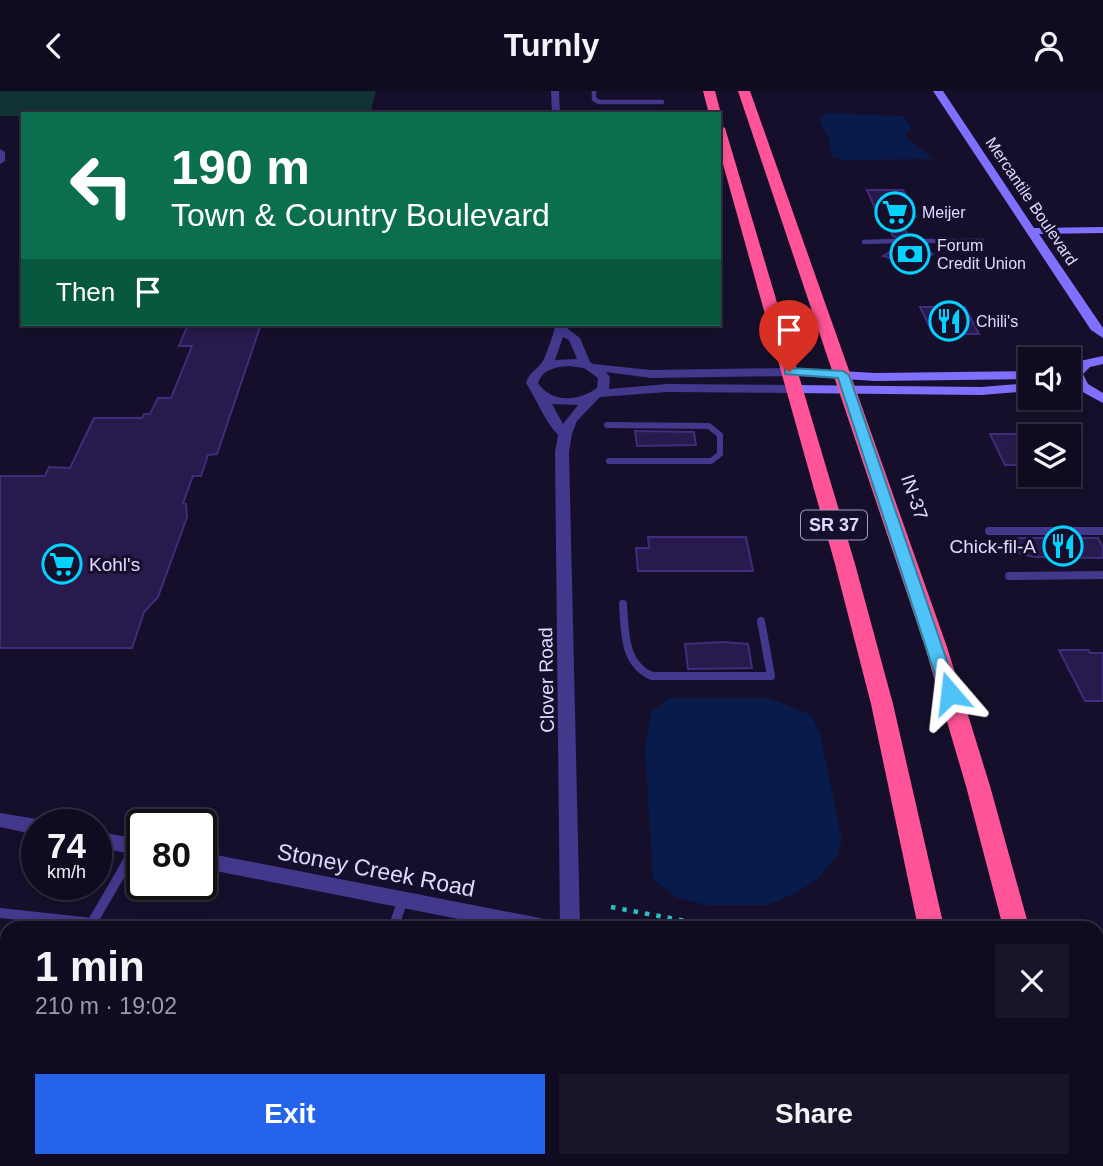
<!DOCTYPE html>
<meta charset="utf-8">
<style>
body{margin:0;font-family:Arial,sans-serif;background:#191429;color:#f1f3f6;height:100vh;display:flex;flex-direction:column;font-size:26px;white-space:nowrap}
*{box-sizing:border-box;margin:0}
p{font-size:23px;color:#9c9ba5}
.icon{flex:none;width:38px;height:38px;fill:none;stroke:currentColor;stroke-width:2;stroke-linecap:round;stroke-linejoin:round}
.map{position:relative;flex:1;overflow:hidden}
.details{position:absolute;left:0px;top:830px;width:1104px;height:247px;display:flex;flex-direction:column;background:#100b20;border-radius:21px 21px 0 0;box-shadow:0 4px 10px #0003,0 0 0 2px #302b3e}
.details>*{flex:none}
.guide{position:absolute;left:21px;top:21px;width:700px;height:214px;border-radius:0px;box-shadow:0 4px 10px #0003,0 0 0 2px #302b3e;background:#0b6e4f;color:#fff;overflow:hidden}
.buttons{position:absolute;left:1018px;top:256px;display:grid;gap:14px}
.buttons a{display:grid;place-items:center;width:63px;height:63px;border-radius:0px;background:#100b20;box-shadow:0 4px 10px #0003,0 0 0 2px #302b3e;font-size:35px}
.speed{position:absolute;left:21px;top:718px;display:flex;gap:14px;font-size:35px;font-weight:700;text-align:center}
.speed>*{display:grid;place-content:center;width:91px;height:91px;border-radius:50%;background:#100b20;box-shadow:0 4px 10px #0003,0 0 0 2px #302b3e;line-height:1}
.speed small{font-size:18px;font-weight:400}
.speed .limit{border:4px solid #111;border-radius:10px;background:#fff;color:#111}
.pin{position:absolute;display:grid;place-items:center;width:60px;height:60px;color:#fff;margin:-72px -30px;border-radius:50% 50% 50% 0;rotate:-45deg;box-shadow:0 0 7px #0007}
.pin .icon{rotate:45deg}
.me{position:absolute;width:77px;margin:-38px;rotate:343deg;stroke-linejoin:round;filter:drop-shadow(0 0 5px #0008)}
.turn{display:flex;align-items:center;gap:24px;height:147px;padding:0 35px;font-size:32px}
.turn .icon{width:91px;height:91px;stroke-width:2.5}
.turn b{display:block;font-size:49px;line-height:60px}
.then{display:flex;align-items:center;height:66px;padding:0 35px;background:#0003;gap:14px;font-size:26px}
.round{display:grid;place-items:center;flex:none;width:74px;height:74px;border-radius:0px;background:#191429}
.head{display:flex;align-items:center;justify-content:space-between;height:119px;padding:0 35px}
h1{font-size:42px;font-weight:600;line-height:52px}
.cta{display:flex;gap:14px;margin-top:auto;padding:14px 35px}
.cta a{flex:1;height:80px;border-radius:0px;background:#2563eb;color:#fff;font-size:28px;font-weight:600;line-height:80px;text-align:center}
.cta a+a{background:#191429;color:#f1f3f6}
header{display:flex;justify-content:space-between;align-items:center;height:91px;padding:0 35px;background:#100b20;font-size:32px;font-weight:600}
.map>svg:first-child{display:block}
.green{fill:#123335}
.water{fill:#081b4b}
.building{fill:#291a4d;stroke:#412b7a;stroke-width:2}
.lines{fill:none;stroke-linecap:round;stroke-linejoin:round}
.path{stroke:#29bfc3;stroke-width:4.5;stroke-dasharray:4.5 7;stroke-linecap:butt}
.lane-far3{stroke:#42388c;stroke-width:4.5}
.lane-far2{stroke:#42388c;stroke-width:6}
.lane-far1{stroke:#42388c;stroke-width:8}
.lane{stroke:#42388c;stroke-width:10}
.street{fill:#42388c;fill-rule:evenodd}
.secondary{fill:#8070ff;fill-rule:evenodd}
.highway{fill:#ff5497;fill-rule:evenodd}
.route{fill:#4fc3f7;stroke:#337fa1;stroke-width:2}
.labels{text-anchor:middle;stroke-width:6;stroke-linejoin:round;paint-order:stroke}
.far-street-label{font-size:16px;fill:#e0d9ff;stroke:#160f2b}
.far-poi-label{font-size:16px;fill:#e0d9ff;stroke:#160f2b;text-anchor:start}
.shield{fill:#160f2b;stroke:#a39cbf;stroke-width:2}
.shield-label{font-size:18px;font-weight:bold;fill:#e0d9ff}
.street-label{font-size:19px;fill:#e0d9ff;stroke:#160f2b}
.poi-label{font-size:19px;fill:#e0d9ff;stroke:#160f2b;text-anchor:end}
.near-street-label{font-size:23px;fill:#e0d9ff;stroke:#160f2b}
</style>
<header><svg class="icon" aria-label="back" viewBox="0 0 24 24"><path d="M15 5l-7 7 7 7"/></svg>Turnly<svg class="icon" aria-label="person" viewBox="0 0 24 24"><circle cx="12" cy="8" r="4"/><path d="M4 21q1-7 8-7t8 7"/></svg></header>
<div class="map">
<svg width="1103" height="1075" viewBox="0 0 1103 1075">
<rect width="100%" height="100%" fill="#160f2b"/>
<path class="green" d="M0 0H376L370 23H23V25H0Z"/>
<path class="water" d="M828 22 904 25 912 38 905 42 909 49 934 68 842 69 831 65 829 48 819 29 820 25Z
M669 607H769L811 624 820 642 842 749 837 765 816 789 795 803 767 814H706L675 806 653 788 645 658 651 621Z"/>
<path class="building" d="M867 99H903L916 126H898L909 146 907 152 933 163 915 175 883 165 898 156 900 149 893 145 884 126H879Z
M920 216H965L979 243H933Z
M188 233H261L217 363 208 364 201 385H193L183 412 186 413 187 426 158 506 144 521 132 557H0V385H45L49 376 70 377 94 327H142L144 323H150L158 307H171L192 255H179Z
M635 340 694 341 696 354 637 355Z
M990 343H1031V374H1005Z
M648 446H746L753 480H638L636 457H649Z
M1010 447H1098L1103 456V467L1035 466 1020 463Z
M722 551 748 553 752 577 688 578 685 553Z
M1059 559H1089L1090 562H1103V610H1085Z"/>
<g class="lines">
<path class="path" d="M611 816 718 836
M891 1069 892 1075"/>
<path class="lane-far3" d="M594 0V8L599 11H662
M911 150H982
M864 151 895 150"/>
<path class="lane-far2" d="M607 334 709 335 720 344V363L711 370H609"/>
<path class="lane-far1" d="M989 440H1103
M1009 485 1103 484
M623 513C625 540 623 573 652 585H771L761 530"/>
<path class="lane" d="M0 822 129 836
M92 832 136 756
M394 834 403 809
M0 997 7 985
M799 1069V1075
M535 1075 536 1069"/>
<path class="street" d="M551 0H559L560 23H552Z
M0 58 5 61V70L0 73Z
M555 233H567L568 238 580 247 590 271 593 273 651 279 789 277 795 281 789 285 651 287 606 281 610 286 609 298 667 293 794 294 800 298 794 302 667 301 600 306 577 330 572 343 569 361 580 836H560L555 361 558 344C544 329 537 309 526 292 529 281 537 279 543 270 546 264 556 238 555 233ZM563 246 569 249 577 268 555 269ZM569 275 584 277 598 287 597 297C579 310 552 313 538 292 543 278 556 276 569 275ZM552 313 578 314 563 333Z
M0 722 37 728 45 733H37V744L0 736Z
M96 740 142 749V765L96 756Z
M201 761 540 827 547 830 550 836H499L201 777Z"/>
<path class="secondary" d="M933 0H943L1034 137 1103 136V142L1039 143 1103 237V247L1091 239Z
M1103 265V273L1090 276 1083 283 1088 293 1103 302V312L1077 298 1069 282 1080 270Z
M789 277 875 282 1031 280V288L875 290 784 284V278Z
M1031 292V300L981 304 794 302 787 298 794 294 981 296Z"/>
<path class="highway" d="M703 0H715L721 23 719 25V23H709Z
M738 0H750L947 556 990 695 1029 836H1003L966 695 925 556Z
M719 34 725 37 855 473 893 613 944 836H918L871 613 835 473 719 59Z
M958 1069H988L989 1075H959Z
M1055 1069H1085L1086 1075H1056Z"/>
</g>
<path class="route" d="M789 277 843 280 849 284 958 602 956 606H944L941 602 838 287 785 283V278Z"/>
<defs>
<g id="supermarket-ring" transform="scale(2.0125)"><circle r="9.5" fill="#160f2b" stroke="#05d1ff" stroke-width="1.5"/><path d="M-6-5.5h2.5l.6 2H6L4.5 2H-2.5L-4.4-4H-6ZM-1.5 3.2a1.3 1.3 0 1 0 .1 0ZM3 3.2a1.3 1.3 0 1 0 .1 0Z" fill="#05d1ff"/></g>
<g id="bank-ring" transform="scale(2.0125)"><circle r="9.5" fill="#160f2b" stroke="#05d1ff" stroke-width="1.5"/><path d="M-6-4H6V4H-6ZM0-2.3a2.3 2.3 0 1 0 0 4.6a2.3 2.3 0 1 0 0-4.6Z" fill="#05d1ff"/></g>
<g id="restaurant-ring" transform="scale(2.0125)"><circle r="9.5" fill="#160f2b" stroke="#05d1ff" stroke-width="1.5"/><path d="M-5-6h1v4h1v-4h1v4h1v-4h1v5L-1.5 .5V6h-2V.5L-5-1ZM5-6V6H3V1.5H1.5Q1.5-4 5-6Z" fill="#05d1ff"/></g>
</defs>
<g fill-rule="evenodd">
<use href="#supermarket-ring" x="895" y="121"/>
<use href="#bank-ring" x="910" y="163"/>
<use href="#restaurant-ring" x="949" y="230"/>
<use href="#restaurant-ring" x="1063" y="455"/>
<use href="#supermarket-ring" x="62" y="473"/>
</g>
<g class="labels">
<g class="far-street-label">
<text transform="translate(1032 110) rotate(56)" y="6">Mercantile Boulevard</text>
</g>
<g class="far-poi-label">
<text x="922" y="127">Meijer</text>
<text x="937" y="160">Forum<tspan x="937" dy="18">Credit Union</tspan></text>
<text x="976" y="236">Chili's</text>
</g>
<rect class="shield" x="801" y="419.5" width="66" height="29" rx="5"/>
<g class="shield-label">
<text x="834" y="440">SR 37</text>
</g>
<g class="street-label">
<text transform="translate(915 406) rotate(71)" y="7">IN-37</text>
<text transform="translate(546 589) rotate(-91)" y="7">Clover Road</text>
</g>
<g class="poi-label">
<text x="1036" y="462">Chick-fil-A</text>
<text x="89" y="480" text-anchor="start">Kohl's</text>
</g>
<g class="near-street-label">
<text transform="translate(376 779) rotate(11)" y="8">Stoney Creek Road</text>
</g>
</g>
</svg>
<div class="buttons">
<a><svg class="icon" aria-label="sound" viewBox="0 0 24 24"><path d="M4 9h4l5-4v14l-5-4H4zM17 9q2 3 0 6"/></svg></a>
<a><svg class="icon" aria-label="layers" viewBox="0 0 24 24"><path d="M12 4l9 5-9 5-9-5zM3 14l9 5 9-5"/></svg></a>
</div>
<div class="speed"><div>74<small>km/h</small></div><div class="limit">80</div></div>
<div class="pin" style="left:789px;top:281px;background:#d93025"><svg class="icon" aria-label="arrive" viewBox="0 0 24 24"><path d="M6 21V4h12l-3 4 3 4H6"/></svg></div>
<svg class="me" style="left:950px;top:602px" viewBox="-20 -20 40 40"><path d="M0-17L14 15 0 8-14 15z" fill="#4fc3f7" stroke="#fff" stroke-width="4"/></svg>
<div class="guide">
<div class="turn"><svg class="icon" aria-label="left" viewBox="0 0 24 24"><path d="M17 20v-9H6M10 6l-5 5 5 5"/></svg><div><b>190 m</b>Town &amp; Country Boulevard</div></div>
<div class="then">Then<svg class="icon" aria-label="arrive" viewBox="0 0 24 24"><path d="M6 21V4h12l-3 4 3 4H6"/></svg></div>
</div>
<section class="details">
<div class="head"><div><h1>1 min</h1><p>210 m · 19:02</p></div><a class="round"><svg class="icon" aria-label="close" viewBox="0 0 24 24"><path d="M6 6l12 12M18 6L6 18"/></svg></a></div>
<div class="cta"><a>Exit</a><a>Share</a></div>
</section>
</div>
